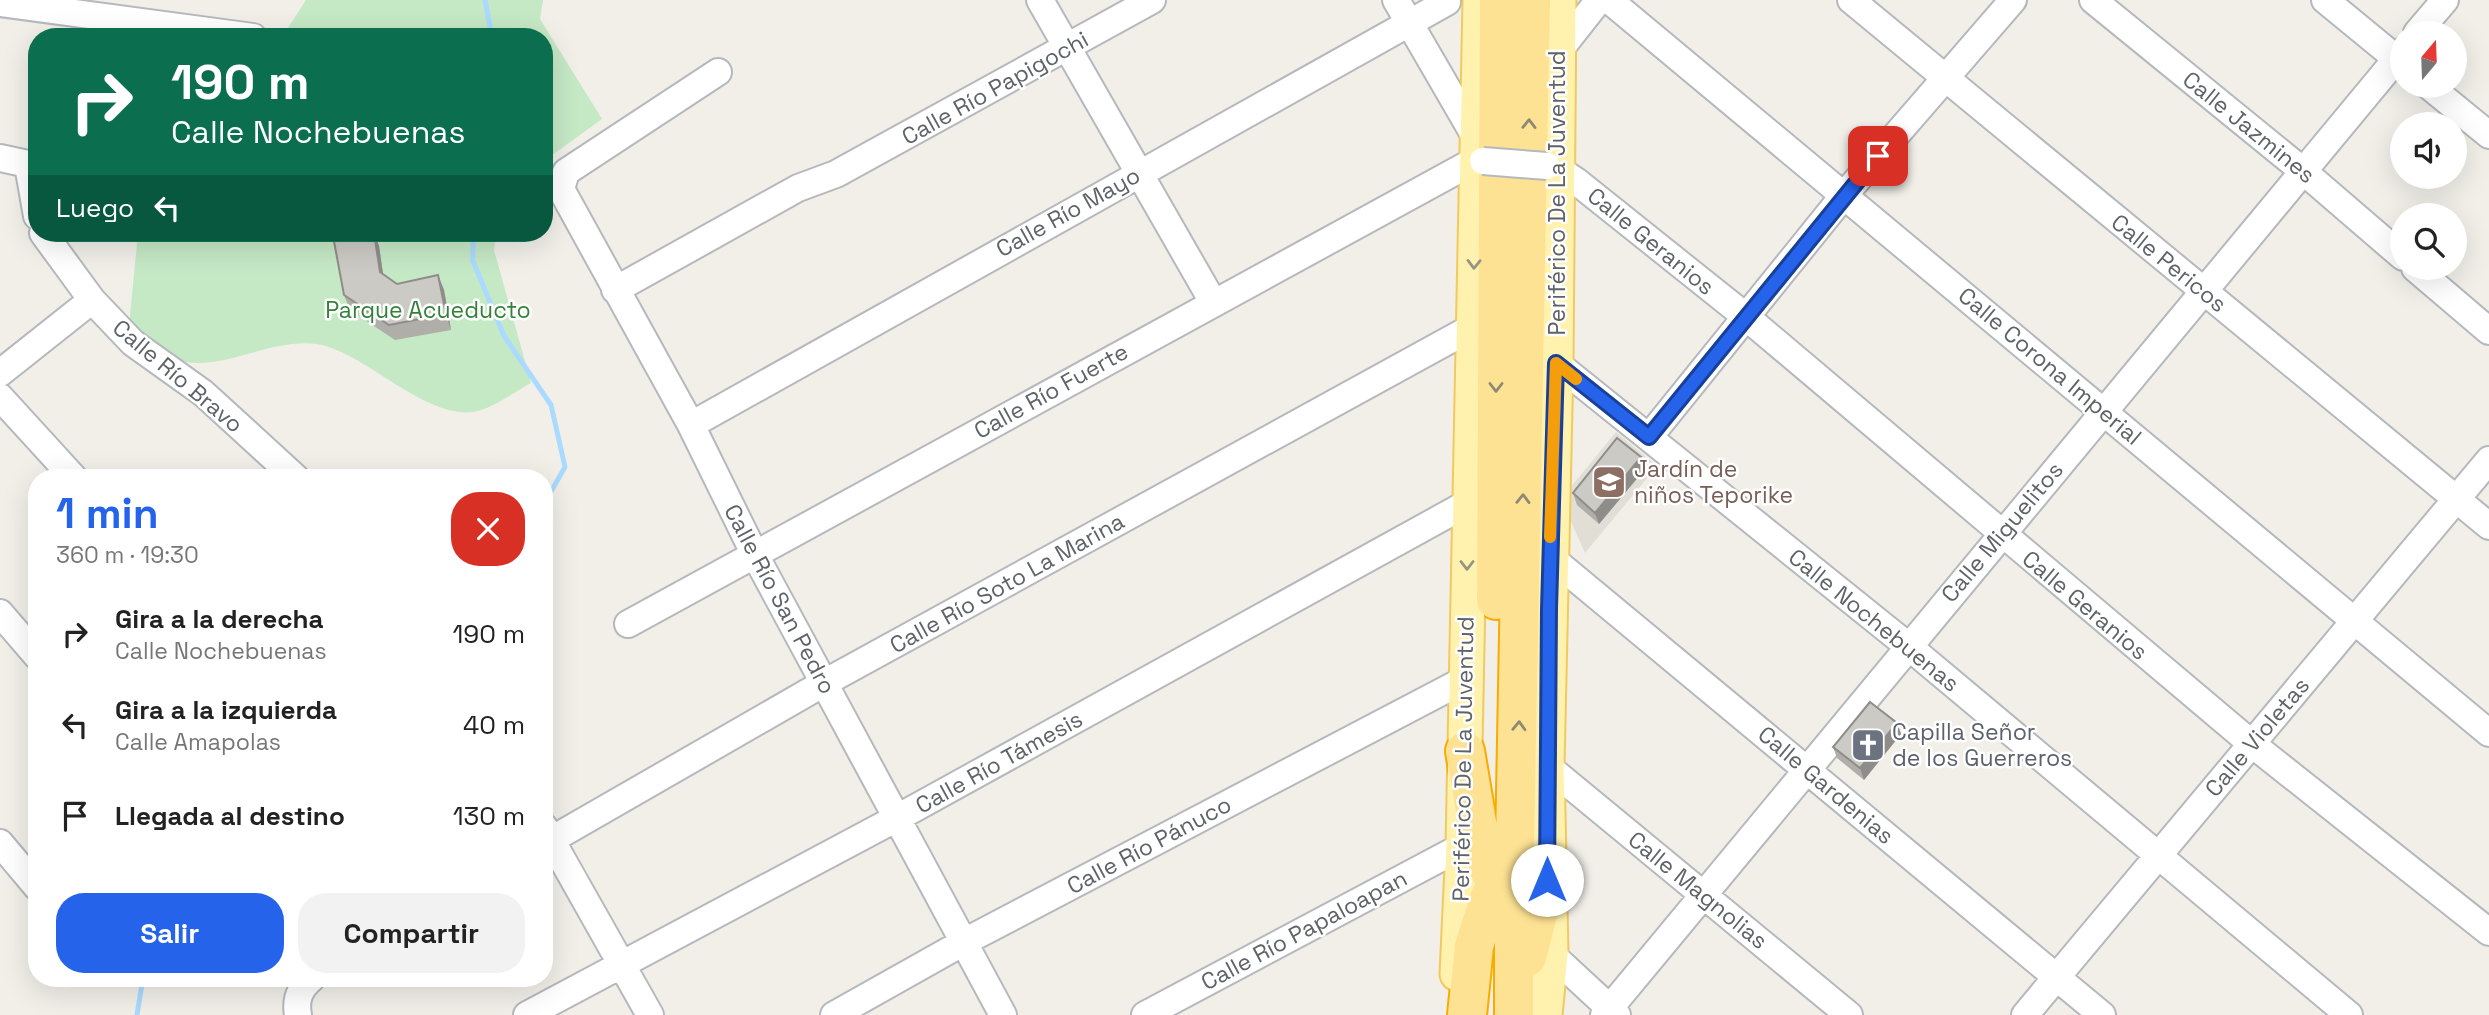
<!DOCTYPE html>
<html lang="es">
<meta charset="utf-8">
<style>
body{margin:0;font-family:"Space Grotesk",sans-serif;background:#f2f2f2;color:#222;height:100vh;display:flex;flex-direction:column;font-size:26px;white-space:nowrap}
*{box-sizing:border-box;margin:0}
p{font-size:23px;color:#767676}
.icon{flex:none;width:38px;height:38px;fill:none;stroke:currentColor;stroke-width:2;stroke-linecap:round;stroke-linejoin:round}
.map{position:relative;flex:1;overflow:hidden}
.sheet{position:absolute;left:28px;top:469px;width:525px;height:518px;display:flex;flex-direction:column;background:#fff;border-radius:28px;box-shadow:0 7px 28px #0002}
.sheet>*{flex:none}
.guide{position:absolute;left:28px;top:28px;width:525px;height:214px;border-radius:28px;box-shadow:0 7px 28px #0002;background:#0b6e4f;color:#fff;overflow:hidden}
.needle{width:46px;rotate:19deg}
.controls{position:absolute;left:2390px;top:21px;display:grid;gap:14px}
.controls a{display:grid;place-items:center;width:77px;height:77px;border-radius:50%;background:#fff;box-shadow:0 7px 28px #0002;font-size:35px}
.pin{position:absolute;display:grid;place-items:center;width:60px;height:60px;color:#fff;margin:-30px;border-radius:14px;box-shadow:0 4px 10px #0006}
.me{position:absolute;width:77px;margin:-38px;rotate:0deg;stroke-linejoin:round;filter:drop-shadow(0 0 5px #0008)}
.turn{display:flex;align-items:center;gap:24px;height:147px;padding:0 28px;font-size:32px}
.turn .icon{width:91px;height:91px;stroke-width:2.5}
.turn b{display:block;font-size:49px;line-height:60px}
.then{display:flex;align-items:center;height:66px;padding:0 28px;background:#0003;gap:14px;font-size:26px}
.round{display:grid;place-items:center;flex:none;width:74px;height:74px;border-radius:28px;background:#f2f2f2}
.headline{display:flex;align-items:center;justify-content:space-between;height:119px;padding:0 28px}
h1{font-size:42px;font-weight:800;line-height:52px;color:#2563eb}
.primary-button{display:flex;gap:14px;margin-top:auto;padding:14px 28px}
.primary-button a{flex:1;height:80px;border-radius:28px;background:#2563eb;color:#fff;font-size:28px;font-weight:800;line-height:80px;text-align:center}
.primary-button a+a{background:#f2f2f2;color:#222}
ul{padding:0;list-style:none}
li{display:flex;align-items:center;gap:21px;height:91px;padding:0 28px}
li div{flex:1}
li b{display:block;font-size:26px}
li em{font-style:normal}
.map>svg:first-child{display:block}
.education{fill:#e1ded6}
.green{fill:#c5e8c5}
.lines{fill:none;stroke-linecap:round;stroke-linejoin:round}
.stream{stroke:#aadaff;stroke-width:5}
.minor-casing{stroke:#b5b8bc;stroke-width:30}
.major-casing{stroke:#f2c960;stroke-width:37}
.highway-casing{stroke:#f9ab00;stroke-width:42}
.minor{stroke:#fff;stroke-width:26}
.major{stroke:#fff2af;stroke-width:33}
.highway{stroke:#fde293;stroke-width:38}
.minor-bridge-casing{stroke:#b5b8bc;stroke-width:30;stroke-linecap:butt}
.minor-bridge{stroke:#fff;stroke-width:26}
.wall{fill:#afaea9}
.shaded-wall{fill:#8f8d8a}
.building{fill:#cccac5;stroke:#8f8d8a;stroke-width:2}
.oneway{stroke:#8e8975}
.oneway2{stroke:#979581}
.route-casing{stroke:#184099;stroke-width:18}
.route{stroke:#2563eb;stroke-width:12}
.slow{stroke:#f59e0b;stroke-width:12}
.labels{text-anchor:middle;stroke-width:5;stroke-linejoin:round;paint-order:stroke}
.street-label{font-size:23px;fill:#5f6368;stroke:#fff}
.park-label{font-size:23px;fill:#348238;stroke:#fff}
.education-label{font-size:23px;fill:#785e54;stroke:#fff;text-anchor:start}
.worship-label{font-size:23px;fill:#5b616d;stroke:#fff;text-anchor:start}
</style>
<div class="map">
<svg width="2489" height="1015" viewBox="0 0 2489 1015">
<rect width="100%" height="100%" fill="#f1efe8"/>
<path class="education" d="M1616 432 1657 466 1585 553 1561 499Z"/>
<path class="green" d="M306 0H543L540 19 602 119 544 161V37H282Z
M138 233H496L494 250 531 383C514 392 492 409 473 412 428 418 372 361 329 347 278 330 218 378 172 358 157 352 142 336 129 326Z"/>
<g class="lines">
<path class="stream" d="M485 0 492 37
M473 233V261L504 336 551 405 565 467 544 504
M137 1015 143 978"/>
<g class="minor-casing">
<path id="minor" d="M1040 0 1213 302
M1396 0 1476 138
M1609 0 2489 733
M1851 0 2489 526
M2093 0 2303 171 2403 257
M2325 0 2403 64
M0 3 253 37
M2417 33 2445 0
M1558 52 1599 0
M718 72 566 172 561 189 691 425 755 555 1003 1015
M2429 86 2489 135
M0 158 37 166
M28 165 37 216
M1547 166 1555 167 1576 181 1745 316 2252 744 2489 932
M43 233 92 300 133 343 203 393 296 478
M2415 268 2489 331
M615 290 798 188 836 174 1152 0
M1556 363 1908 646 2349 1015
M0 373 92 300
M0 397 74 478
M691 425 1447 2
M1649 437 1845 194 2013 0
M1550 557 2102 1015
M0 613 37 656
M628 624 1476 160 1483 161
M1547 766 1849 1015
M544 827 650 1015
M0 843 37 887
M544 844 824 683 1473 327
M1551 954 1617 1015
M298 1015C295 999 300 988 312 978
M527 1015 897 818 1468 503
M834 1015 964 942 1466 679
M1145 1015 1463 846
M1604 1015 2403 51
M2025 1015 2489 460"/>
</g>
<g class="major-casing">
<path id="major" d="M1457 974 1463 846 1480 0
M1545 1015 1551 954 1547 766 1556 363 1559 0"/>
</g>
<g class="highway-casing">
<path id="highway" d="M1496 600 1499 0
M1465 751 1479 834 1490 872
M1527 957 1547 880
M1467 1015 1474 946 1490 896
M1514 1015V898L1531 0"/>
</g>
<use href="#minor" class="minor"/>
<use href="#major" class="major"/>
<use href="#highway" class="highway"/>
<g class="minor-bridge-casing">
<path id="minor-bridge" d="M1483 161 1547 166"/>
</g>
<use href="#minor-bridge" class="minor-bridge"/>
</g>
<path class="wall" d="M374 233 379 246 383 274 397 284 438 275 444 290 451 330 395 340 350 310 344 295Z
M1641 457 1645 469 1599 524 1577 505 1573 493Z
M1897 723 1901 734 1864 780 1837 758 1833 747Z"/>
<path class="shaded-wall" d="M374 233 379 246 385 287 380 272Z
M438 275 444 290 451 330 446 314Z
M1641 457 1645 469 1599 524 1595 513Z
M1897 723 1901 734 1864 780 1860 768Z"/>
<path class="building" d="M359 233H374L380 272 397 284 438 275 446 314 389 325 344 295 333 236Z
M1617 438 1641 457 1595 513 1573 493Z
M1870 702 1897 723 1860 768 1833 747Z"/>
<defs><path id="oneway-chevron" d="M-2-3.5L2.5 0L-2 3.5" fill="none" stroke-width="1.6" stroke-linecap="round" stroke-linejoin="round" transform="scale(1.75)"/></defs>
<g class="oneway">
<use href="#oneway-chevron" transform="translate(1529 124) rotate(-89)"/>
<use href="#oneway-chevron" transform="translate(1496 387) rotate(90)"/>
<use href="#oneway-chevron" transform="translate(1523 499) rotate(-89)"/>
<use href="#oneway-chevron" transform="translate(1519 726) rotate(-88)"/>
</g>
<g class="oneway2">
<use href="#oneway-chevron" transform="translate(1474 264) rotate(91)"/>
<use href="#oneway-chevron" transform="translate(1467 565) rotate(90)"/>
</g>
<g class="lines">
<g class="route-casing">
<path id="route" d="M1547 880 1549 609 1556 363 1649 437 1878 156"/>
</g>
<use href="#route" class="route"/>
<path class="slow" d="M1550 537 1556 363 1576 379"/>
</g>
<defs>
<g id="school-square" transform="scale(1.75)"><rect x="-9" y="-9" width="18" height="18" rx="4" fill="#8d6e63" stroke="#fff"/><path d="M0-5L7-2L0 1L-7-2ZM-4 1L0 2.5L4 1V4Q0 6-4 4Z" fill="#fff"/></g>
<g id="church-square" transform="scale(1.75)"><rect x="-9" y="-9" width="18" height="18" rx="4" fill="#6b7280" stroke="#fff"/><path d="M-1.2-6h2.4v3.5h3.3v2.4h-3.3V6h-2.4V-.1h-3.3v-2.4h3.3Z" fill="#fff"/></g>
</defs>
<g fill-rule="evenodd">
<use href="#school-square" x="1609" y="482"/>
<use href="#church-square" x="1868" y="745"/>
</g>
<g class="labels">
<g class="street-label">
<text transform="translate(995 88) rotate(-29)" y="8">Calle Río Papigochi</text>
<text transform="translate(2249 127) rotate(39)" y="8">Calle Jazmines</text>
<text transform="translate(1557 193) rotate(-90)" y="8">Periférico De La Juventud</text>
<text transform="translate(1068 212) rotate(-29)" y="8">Calle Río Mayo</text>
<text transform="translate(1651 241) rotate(39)" y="8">Calle Geranios</text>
<text transform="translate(2169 263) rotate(39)" y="8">Calle Pericos</text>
<text transform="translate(2050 366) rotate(40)" y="8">Calle Corona Imperial</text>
<text transform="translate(178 376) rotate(40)" y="8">Calle Río Bravo</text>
<text transform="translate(1051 391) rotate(-29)" y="8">Calle Río Fuerte</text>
<text transform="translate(2002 532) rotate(-50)" y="8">Calle Miguelitos</text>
<text transform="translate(1007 583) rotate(-29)" y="8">Calle Río Soto La Marina</text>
<text transform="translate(780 599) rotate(62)" y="8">Calle Río San Pedro</text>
<text transform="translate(2085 605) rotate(40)" y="8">Calle Geranios</text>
<text transform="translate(1874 620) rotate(39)" y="8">Calle Nochebuenas</text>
<text transform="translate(2257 737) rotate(-50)" y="8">Calle Violetas</text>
<text transform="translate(1463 759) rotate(-89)" y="8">Periférico De La Juventud</text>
<text transform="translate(999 762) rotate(-29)" y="8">Calle Río Támesis</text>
<text transform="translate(1826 785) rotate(40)" y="8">Calle Gardenias</text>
<text transform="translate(1149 845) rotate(-28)" y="8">Calle Río Pánuco</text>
<text transform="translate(1698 890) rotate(39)" y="8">Calle Magnolias</text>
<text transform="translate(1304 930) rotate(-28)" y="8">Calle Río Papaloapan</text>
</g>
<g class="park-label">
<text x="428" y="318">Parque Acueducto</text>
</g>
<g class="education-label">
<text x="1634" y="477">Jardín de<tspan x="1634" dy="26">niños Teporike</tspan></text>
</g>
<g class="worship-label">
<text x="1892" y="740">Capilla Señor<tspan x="1892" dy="26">de los Guerreros</tspan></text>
</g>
</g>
</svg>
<div class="controls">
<a><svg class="needle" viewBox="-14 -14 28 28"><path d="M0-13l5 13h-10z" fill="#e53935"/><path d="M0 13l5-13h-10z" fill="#767676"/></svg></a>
<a><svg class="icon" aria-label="sound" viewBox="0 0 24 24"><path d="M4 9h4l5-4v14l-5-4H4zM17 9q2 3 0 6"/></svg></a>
<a><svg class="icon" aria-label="search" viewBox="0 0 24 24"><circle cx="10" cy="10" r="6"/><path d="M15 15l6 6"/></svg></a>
</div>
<div class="pin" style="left:1878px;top:156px;background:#d93025"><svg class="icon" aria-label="arrive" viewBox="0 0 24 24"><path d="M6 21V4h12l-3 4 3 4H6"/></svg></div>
<svg class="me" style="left:1547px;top:880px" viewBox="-20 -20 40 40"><circle r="19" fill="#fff"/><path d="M0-13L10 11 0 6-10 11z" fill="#2563eb"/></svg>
<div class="guide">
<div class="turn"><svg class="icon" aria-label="right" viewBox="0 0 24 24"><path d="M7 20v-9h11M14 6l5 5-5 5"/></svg><div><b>190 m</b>Calle Nochebuenas</div></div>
<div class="then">Luego<svg class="icon" aria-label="left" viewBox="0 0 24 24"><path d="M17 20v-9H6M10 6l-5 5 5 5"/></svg></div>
</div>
<section class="sheet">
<div class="headline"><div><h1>1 min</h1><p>360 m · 19:30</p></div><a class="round" style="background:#d93025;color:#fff"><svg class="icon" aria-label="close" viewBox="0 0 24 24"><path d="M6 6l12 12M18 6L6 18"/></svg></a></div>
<ul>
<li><svg class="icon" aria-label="right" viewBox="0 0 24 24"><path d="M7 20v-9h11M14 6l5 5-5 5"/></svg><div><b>Gira a la derecha</b><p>Calle Nochebuenas</p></div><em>190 m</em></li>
<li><svg class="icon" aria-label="left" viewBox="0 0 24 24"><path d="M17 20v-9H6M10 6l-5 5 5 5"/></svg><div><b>Gira a la izquierda</b><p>Calle Amapolas</p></div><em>40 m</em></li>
<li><svg class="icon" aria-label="arrive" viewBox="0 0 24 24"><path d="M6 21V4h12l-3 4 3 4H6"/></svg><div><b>Llegada al destino</b></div><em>130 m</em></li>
</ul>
<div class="primary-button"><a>Salir</a><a>Compartir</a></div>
</section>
</div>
